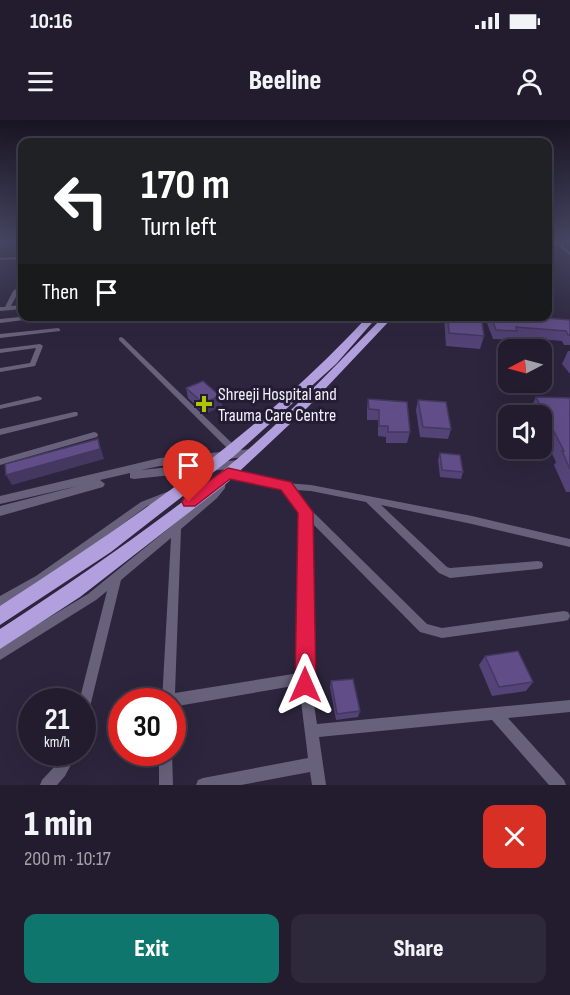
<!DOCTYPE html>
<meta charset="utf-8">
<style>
body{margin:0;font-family:"Sofia Sans Condensed",sans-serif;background:#2e293a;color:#f1f3f6;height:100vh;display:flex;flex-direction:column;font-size:22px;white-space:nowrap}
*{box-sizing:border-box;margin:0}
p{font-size:20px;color:#a2a1aa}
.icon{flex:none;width:33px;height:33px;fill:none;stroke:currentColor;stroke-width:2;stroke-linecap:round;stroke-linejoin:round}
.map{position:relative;height:665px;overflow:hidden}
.side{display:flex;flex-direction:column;background:#221c2e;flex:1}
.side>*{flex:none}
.banner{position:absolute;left:18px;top:18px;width:534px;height:183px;border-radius:12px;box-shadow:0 6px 24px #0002,0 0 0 2px #3f3a4a;background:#202124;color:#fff;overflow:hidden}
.needle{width:39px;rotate:264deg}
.controls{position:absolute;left:498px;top:219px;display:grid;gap:12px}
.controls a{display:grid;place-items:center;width:54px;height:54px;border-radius:12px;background:#221c2e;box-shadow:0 6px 24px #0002,0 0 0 2px #3f3a4a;font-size:30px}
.speed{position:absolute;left:18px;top:568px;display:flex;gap:12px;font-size:30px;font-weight:700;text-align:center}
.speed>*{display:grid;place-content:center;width:78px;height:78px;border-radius:50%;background:#221c2e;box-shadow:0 6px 24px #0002,0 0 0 2px #3f3a4a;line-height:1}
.speed small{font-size:15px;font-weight:400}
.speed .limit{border:9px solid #d22;background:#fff;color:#111}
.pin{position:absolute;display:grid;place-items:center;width:51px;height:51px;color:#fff;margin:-62px -26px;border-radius:50% 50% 50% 0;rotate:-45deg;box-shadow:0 0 6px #0007}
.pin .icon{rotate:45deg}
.me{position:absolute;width:66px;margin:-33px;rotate:0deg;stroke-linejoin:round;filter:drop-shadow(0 0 4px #0008)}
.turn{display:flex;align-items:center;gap:21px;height:126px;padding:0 24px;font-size:27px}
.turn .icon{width:78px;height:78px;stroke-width:2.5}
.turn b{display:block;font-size:42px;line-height:51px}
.then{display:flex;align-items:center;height:57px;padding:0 24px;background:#0003;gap:12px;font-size:22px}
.round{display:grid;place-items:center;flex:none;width:63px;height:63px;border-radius:12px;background:#2e293a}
.headline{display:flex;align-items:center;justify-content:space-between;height:102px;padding:0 24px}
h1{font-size:36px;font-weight:800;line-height:45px}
.primary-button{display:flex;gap:12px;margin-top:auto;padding:12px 24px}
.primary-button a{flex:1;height:69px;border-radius:12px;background:#0f766e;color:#fff;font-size:24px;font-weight:800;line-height:69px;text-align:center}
.primary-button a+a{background:#2e293a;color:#f1f3f6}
.status{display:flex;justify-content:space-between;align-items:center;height:42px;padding:0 30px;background:#221c2e;direction:ltr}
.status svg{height:16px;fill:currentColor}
header{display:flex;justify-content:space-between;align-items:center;height:78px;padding:0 24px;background:#221c2e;font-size:27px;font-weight:800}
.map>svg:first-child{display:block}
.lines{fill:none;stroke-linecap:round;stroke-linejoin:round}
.minor{fill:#68617c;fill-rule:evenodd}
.tertiary{fill:#68617c;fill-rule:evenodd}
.trunk{fill:#b2a0de;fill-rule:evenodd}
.wall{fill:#534376}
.shaded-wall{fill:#443760}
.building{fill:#614e89;stroke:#443760;stroke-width:1.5}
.route{fill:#e11d48;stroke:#92132f;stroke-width:1.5}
.poi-dot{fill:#afc505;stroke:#231c33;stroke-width:2}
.labels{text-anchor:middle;stroke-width:6;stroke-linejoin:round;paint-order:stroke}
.poi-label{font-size:18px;fill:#f4f1fe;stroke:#231c33;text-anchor:start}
</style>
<div class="status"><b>10:16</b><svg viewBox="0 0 49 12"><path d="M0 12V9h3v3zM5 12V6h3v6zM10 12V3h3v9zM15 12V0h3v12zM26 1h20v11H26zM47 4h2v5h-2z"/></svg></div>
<header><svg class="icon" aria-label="menu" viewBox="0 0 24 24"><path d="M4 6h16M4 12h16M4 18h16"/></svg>Beeline<svg class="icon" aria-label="person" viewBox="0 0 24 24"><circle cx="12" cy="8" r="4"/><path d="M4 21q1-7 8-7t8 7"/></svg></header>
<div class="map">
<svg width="570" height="665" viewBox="0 0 570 665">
<rect width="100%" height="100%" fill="#2d253d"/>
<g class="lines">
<path class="minor" d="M553 121H558L570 132V135Z
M22 137V139L0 140V138Z
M16 169 19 171 11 186 22 185V189L0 191V187H5L13 171Z
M29 196H56L0 203V199Z
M58 208 60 209V211L0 218V214Z
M121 217 123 218 236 327 237 329 236 331H230L119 220V218Z
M40 224 43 226 35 246 0 252V248L30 243 36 228 0 233V229Z
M38 276 42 278 41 280 0 289V285Z
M74 292H77L78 294 77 296 0 315V309Z
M94 312 97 313 98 315 97 317 0 345V339Z
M228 350 286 363 311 365 472 396 570 419V427L472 404 381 385 447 447 450 448 538 441 542 442 543 445 542 448 538 449 450 458 439 453 366 382 311 371 294 370 306 385 427 504 442 508 564 491 568 492 570 496 568 500 564 501 442 518 420 512 310 401 311 565 317 604 570 580V592L508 598 564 660 566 665H549L492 600 319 617 326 665H312L310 652 241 665H196L198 660 203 658 308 638 299 565 172 587V582H162L171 418 121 460 87 599 82 600V582H79L107 471 96 480 0 540V527L88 474 211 374 217 367 219 357H225L226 359 225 368 217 378 181 409 175 573 299 553 300 392 283 369 225 355 224 353 225 351Z
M172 370 175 371 176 373 175 375 147 386 44 462 0 487V476L36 456 141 382Z
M172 632 173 665H159V633Z
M62 633H77L65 656 57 665H40L42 660 55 646Z"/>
<path class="tertiary" d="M251 329 255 330 256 333 255 336 160 346 141 350 238 340 243 344 238 348 134 359 130 358V353L100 360 105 364 103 367 0 396V386L78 366 0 384V376L160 338Z"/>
<path class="trunk" d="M368 196H378L336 244 233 337 111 432 0 505V486C132 401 261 312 368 196Z
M384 196H394L308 287 227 363 80 477 0 529V509C74 461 146 411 216 356 276 309 330 251 384 196Z"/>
</g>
<path class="wall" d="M444 196H481L484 216 480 229 446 226Z
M489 196H524L570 200V225H564L562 221 515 217 514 220 493 219 487 203Z
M568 231H570V254L562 244Z
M186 268 220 276 222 286 205 294 188 278Z
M536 277 570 278V372H566L554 345 556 342 542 313V296H533L530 290Z
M368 279 410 312 407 323H386V317L378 316V300H367V289Z
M418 280 451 309 448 319 420 317 416 290Z
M440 333 463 352 461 359 440 357 438 340Z
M485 536 533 562 526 571 492 576 479 545Z
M331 561 360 591 358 597 336 600 330 567Z"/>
<path class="shaded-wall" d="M220 276 222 286 205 294 203 283Z
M98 319 104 339 12 365 6 355Z"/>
<path class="building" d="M448 196H481L484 216 449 213Z
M491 196H524L570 200V215H568L566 211 516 207 517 211 496 210Z
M203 261 220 276 203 283 186 268Z
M536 277 570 278V349L562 331H564Z
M368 279 407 282 410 312H388V306H379V290L369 289Z
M418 280 446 282 451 309 423 307Z
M98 319 100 329 6 355 5 344Z
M440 333 460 335 463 352 442 350Z
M518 531 533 562 499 567 485 536Z
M353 559 360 591 337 594 331 561Z"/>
<linearGradient id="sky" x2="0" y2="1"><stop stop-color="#191422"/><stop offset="0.57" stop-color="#464662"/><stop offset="1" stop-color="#464662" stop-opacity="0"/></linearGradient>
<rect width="570" height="214" fill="url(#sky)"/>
<path class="route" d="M228 348 291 362 313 392 316 565 313 573 305 576 298 573 295 565 298 393 281 370 230 359 195 386H184L182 382 184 378Z"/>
<path class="poi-dot" d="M201 275h6v6h6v6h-6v6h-6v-6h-6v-6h6z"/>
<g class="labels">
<g class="poi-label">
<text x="218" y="280">Shreeji Hospital and<tspan x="218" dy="21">Trauma Care Centre</tspan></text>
</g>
</g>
</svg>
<div class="controls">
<a><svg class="needle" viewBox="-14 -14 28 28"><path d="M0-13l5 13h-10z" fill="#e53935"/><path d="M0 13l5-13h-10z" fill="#a2a1aa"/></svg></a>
<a><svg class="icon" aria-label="sound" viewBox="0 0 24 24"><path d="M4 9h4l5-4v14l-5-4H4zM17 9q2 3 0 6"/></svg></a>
</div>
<div class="speed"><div>21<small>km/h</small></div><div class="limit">30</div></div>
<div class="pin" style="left:189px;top:382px;background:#d93025"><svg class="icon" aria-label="arrive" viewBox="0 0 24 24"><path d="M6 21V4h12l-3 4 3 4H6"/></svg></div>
<svg class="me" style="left:305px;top:565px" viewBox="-20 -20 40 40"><path d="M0-17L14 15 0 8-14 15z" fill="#e11d48" stroke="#fff" stroke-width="4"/></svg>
<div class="banner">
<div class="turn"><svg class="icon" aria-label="left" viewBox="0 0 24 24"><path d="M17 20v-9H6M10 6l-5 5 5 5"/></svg><div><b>170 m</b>Turn left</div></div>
<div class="then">Then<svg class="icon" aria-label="arrive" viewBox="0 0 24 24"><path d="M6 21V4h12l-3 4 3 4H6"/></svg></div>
</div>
</div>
<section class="side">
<div class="headline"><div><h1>1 min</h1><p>200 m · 10:17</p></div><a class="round" style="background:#d93025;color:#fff"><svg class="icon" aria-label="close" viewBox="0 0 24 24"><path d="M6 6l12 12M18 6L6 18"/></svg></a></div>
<div class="primary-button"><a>Exit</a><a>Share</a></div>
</section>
